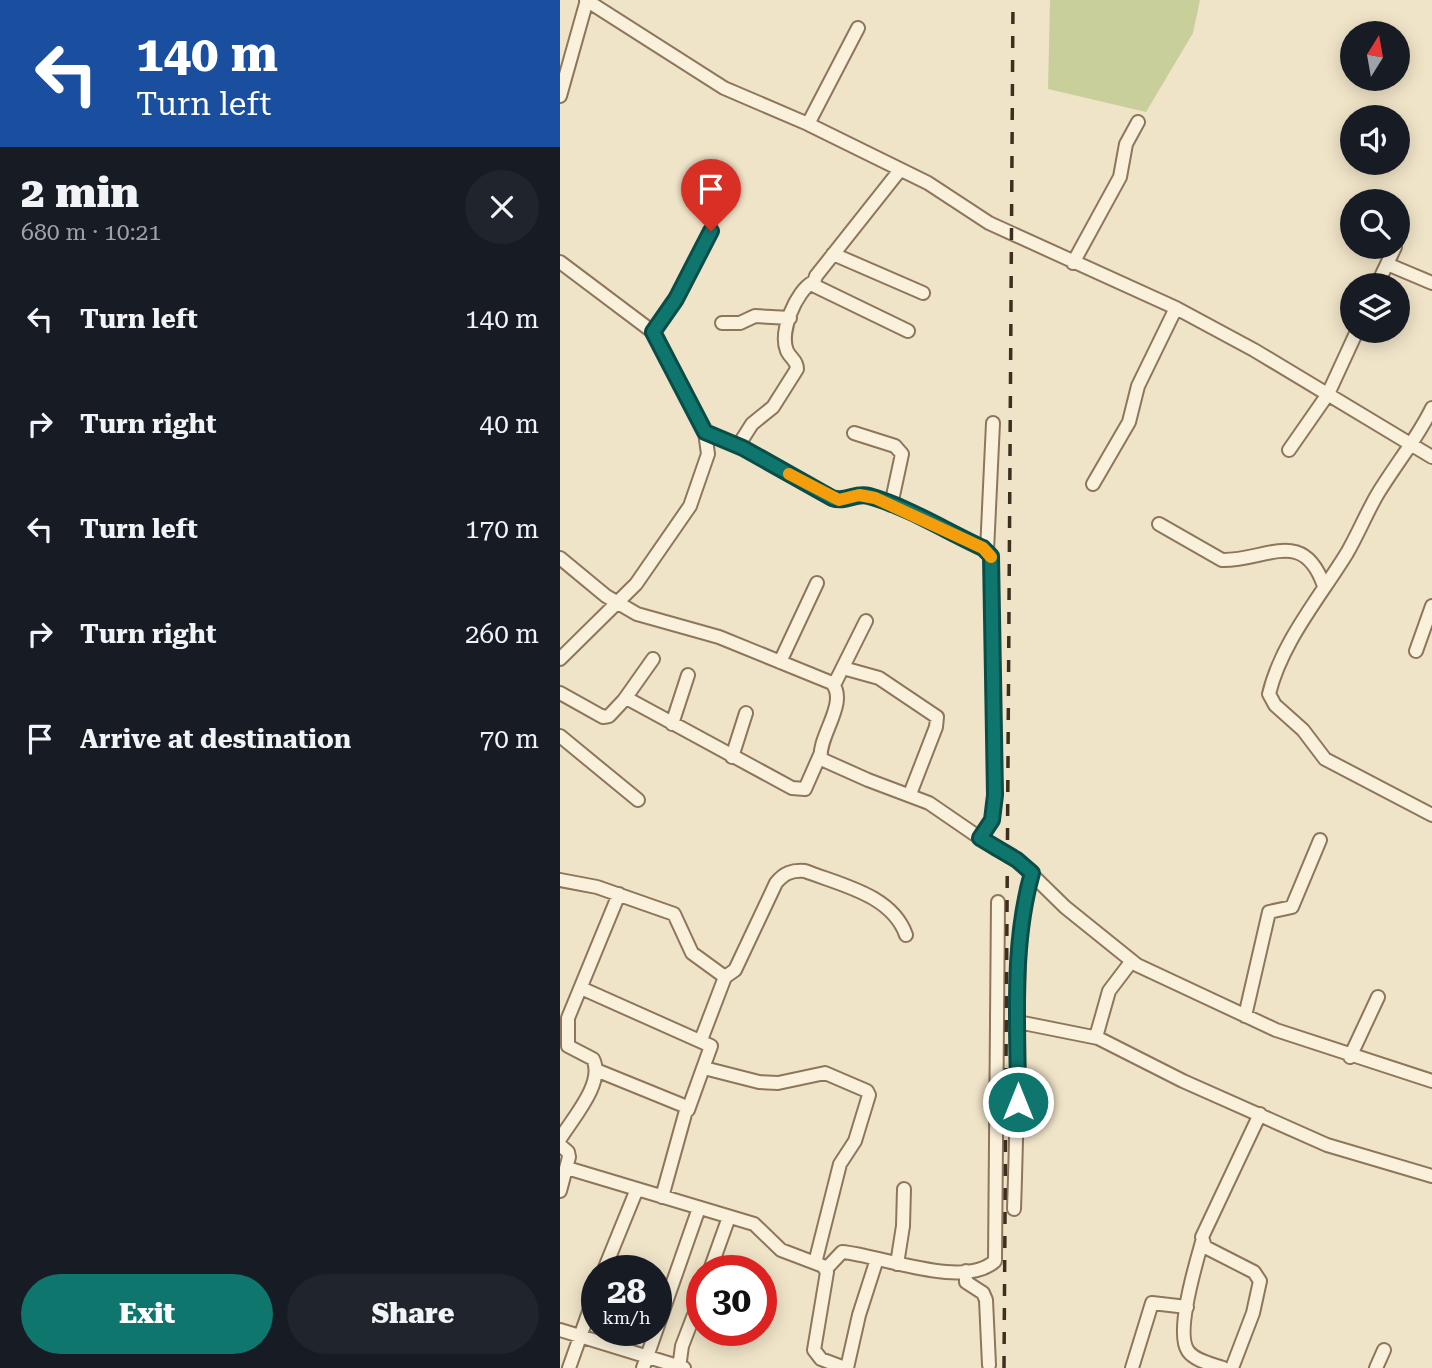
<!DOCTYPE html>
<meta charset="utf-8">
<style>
body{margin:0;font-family:"Roboto Serif",serif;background:#20242c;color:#f1f3f6;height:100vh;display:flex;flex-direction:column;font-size:26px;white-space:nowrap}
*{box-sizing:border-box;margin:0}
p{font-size:23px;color:#9ea1a6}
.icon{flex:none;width:38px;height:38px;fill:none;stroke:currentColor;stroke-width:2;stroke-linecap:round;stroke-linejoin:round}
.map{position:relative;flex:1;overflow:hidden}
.panel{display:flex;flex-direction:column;background:#171b24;width:560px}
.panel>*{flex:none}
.hud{background:#1a4fa0;color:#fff;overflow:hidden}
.needle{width:46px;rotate:11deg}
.fabs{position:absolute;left:780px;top:21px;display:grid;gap:14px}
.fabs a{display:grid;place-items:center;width:70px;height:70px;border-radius:50%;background:#171b24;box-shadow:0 4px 18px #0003;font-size:35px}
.speed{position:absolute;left:21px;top:1255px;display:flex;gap:14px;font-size:35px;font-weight:700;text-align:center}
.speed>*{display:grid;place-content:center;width:91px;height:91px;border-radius:50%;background:#171b24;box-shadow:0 4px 18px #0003;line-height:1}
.speed small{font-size:18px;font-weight:400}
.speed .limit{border:10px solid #d22;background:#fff;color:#111}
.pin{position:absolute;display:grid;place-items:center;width:60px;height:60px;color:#fff;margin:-72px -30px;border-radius:50% 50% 50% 0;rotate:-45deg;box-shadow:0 0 7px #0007}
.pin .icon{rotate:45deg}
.me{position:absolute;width:77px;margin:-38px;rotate:0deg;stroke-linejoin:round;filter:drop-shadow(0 0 5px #0008)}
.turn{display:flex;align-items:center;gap:24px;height:147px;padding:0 21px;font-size:32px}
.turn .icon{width:91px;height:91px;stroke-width:2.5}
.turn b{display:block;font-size:49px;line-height:60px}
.round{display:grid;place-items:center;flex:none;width:74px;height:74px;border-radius:37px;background:#20242c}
.summary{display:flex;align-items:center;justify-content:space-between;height:119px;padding:0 21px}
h1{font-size:42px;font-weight:800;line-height:52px}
.action{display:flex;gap:14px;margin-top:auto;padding:14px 21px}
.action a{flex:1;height:80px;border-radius:42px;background:#0f766e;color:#fff;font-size:28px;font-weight:800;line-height:80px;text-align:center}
.action a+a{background:#20242c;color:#f1f3f6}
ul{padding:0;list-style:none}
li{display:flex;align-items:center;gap:21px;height:105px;padding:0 21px}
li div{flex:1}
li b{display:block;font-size:26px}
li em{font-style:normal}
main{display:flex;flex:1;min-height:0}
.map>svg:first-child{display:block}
.green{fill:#c9cf9b}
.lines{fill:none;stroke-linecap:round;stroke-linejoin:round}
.minor-casing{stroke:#8d765c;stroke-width:16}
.minor{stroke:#faf1dc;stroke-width:12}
.rail{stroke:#3d2e20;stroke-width:3.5;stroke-dasharray:12 12;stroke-linecap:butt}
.route-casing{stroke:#0a4d48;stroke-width:18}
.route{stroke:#0f766e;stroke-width:12}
.slow{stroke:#f59e0b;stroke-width:12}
</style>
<main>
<section class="panel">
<div class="hud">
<div class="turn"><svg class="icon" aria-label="left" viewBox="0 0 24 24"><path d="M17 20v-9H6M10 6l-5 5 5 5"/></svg><div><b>140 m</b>Turn left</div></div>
</div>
<div class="summary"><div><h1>2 min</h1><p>680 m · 10:21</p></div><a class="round"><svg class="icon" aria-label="close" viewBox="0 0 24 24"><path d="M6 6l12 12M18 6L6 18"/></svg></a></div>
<ul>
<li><svg class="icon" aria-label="left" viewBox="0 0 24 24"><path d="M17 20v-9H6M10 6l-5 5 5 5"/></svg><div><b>Turn left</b></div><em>140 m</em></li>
<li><svg class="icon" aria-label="right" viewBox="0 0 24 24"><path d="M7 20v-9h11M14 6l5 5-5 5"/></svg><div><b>Turn right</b></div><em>40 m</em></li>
<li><svg class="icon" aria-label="left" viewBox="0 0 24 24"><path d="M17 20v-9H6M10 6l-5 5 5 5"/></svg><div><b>Turn left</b></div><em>170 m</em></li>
<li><svg class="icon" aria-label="right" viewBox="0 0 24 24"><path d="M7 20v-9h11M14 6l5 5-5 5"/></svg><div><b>Turn right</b></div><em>260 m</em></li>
<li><svg class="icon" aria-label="arrive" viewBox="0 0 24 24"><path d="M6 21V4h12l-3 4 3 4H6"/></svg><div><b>Arrive at destination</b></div><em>70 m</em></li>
</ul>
<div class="action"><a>Exit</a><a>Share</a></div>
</section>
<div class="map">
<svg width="872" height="1368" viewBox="0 0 872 1368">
<rect width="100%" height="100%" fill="#f0e4c8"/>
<path class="green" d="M490 0H640L633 33 586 112 488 89Z"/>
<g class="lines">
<g class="minor-casing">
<path id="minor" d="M26 0 164 88 248 124 368 183 429 223 616 308 694 350 872 457
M0 96 27 0
M248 124 298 28
M340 170 256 276 253 285 348 331
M273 254 363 293
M0 262 93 332 145 432 148 454 130 506 76 584 0 659
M513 263 560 177 566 144 578 122
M827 264 872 283
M817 285 835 247
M162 323H180L195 316 230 318
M93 332 116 299 151 231
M872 408C857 439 835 465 817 495 806 514 798 534 787 553 760 597 721 643 709 694L715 705 743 730 765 759 872 815
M145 432 183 448 272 498C286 503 295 492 309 496 348 507 386 531 423 548L431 557 435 795 432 820 420 838
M294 433 335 446 342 454 331 505
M178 446 192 424 213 407 237 369C237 360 231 359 227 351 219 332 236 291 253 282
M729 450 768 394 797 331
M533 484 569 422 578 386 616 308
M599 524 662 560C706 561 743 526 764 586
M427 551 433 423
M0 558 46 596 77 614 159 637 272 683C289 703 257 737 261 759L308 780 369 803 436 849 457 860 505 907 577 965 716 1030 872 1081
M856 651 872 606
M220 662 257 583
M283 668 319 678 377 717 376 727 350 794
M274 685 306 621
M0 693 43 717 49 716 64 700H70L232 788 245 789 260 755
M64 700 93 659
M112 724 128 675
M0 736 78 800
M172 757 186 713
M0 880 37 887 114 914 132 953 165 977 141 1040
M165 977 175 970 216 883C224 873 232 870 245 871 281 885 332 895 346 935
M21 988 151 1046 128 1110
M685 1016 709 912 732 907 760 840
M458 1022 538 1038 623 1081 767 1145 872 1176
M536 1037 549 991 571 962
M790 1057 818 997
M144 1068 199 1082 218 1083 265 1073 307 1091 309 1095 295 1141 280 1164 255 1263
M36 1070 127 1107 102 1197
M0 1139C12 1119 45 1083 33 1059L8 1046V1018L59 894
M0 1145 8 1152 9 1157 0 1191
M7 1168 194 1224 221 1250 263 1266 267 1272 254 1350 261 1359 285 1368
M454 1209C456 1153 457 1098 458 1043 458 985 456 929 472 873
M642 1242C636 1263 615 1333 628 1351 635 1361 652 1364 663 1368
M337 1264 343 1226 344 1189
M266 1269 282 1252C320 1255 403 1290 435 1261L438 902
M44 1270 77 1189
M150 1270 169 1217
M406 1271V1282L423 1293 426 1300 429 1365
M0 1330 124 1368
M9 1368 37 1289
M83 1368 139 1208
M119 1368 122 1346 142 1294
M287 1368 299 1315 317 1259
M572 1368 592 1303 627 1307
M672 1368 693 1313 700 1281 694 1272 645 1247 642 1237 700 1114
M816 1368 824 1350"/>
</g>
<use href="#minor" class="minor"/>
<path class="rail" d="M444 1368 453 0"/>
</g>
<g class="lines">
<g class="route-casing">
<path id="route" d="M151 231 116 299 93 332 145 432 183 448 272 498C286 503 295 492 309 496 348 507 386 531 423 548L431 556 435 795 432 820 420 838 457 860 472 873C451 947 458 1026 458 1102"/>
</g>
<use href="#route" class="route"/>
<path class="slow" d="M229 474 279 500 299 495 315 498 423 548 431 557"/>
</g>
</svg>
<div class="fabs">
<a><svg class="needle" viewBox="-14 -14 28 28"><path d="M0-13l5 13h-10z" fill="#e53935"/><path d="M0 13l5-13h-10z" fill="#9ea1a6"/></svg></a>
<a><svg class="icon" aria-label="sound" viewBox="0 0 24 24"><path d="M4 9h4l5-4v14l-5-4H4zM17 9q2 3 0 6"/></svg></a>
<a><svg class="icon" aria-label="search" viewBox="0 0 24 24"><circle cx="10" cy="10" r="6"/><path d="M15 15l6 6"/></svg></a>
<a><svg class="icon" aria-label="layers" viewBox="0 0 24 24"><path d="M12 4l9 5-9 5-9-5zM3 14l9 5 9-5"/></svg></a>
</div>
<div class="speed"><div>28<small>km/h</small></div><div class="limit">30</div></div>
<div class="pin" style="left:151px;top:231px;background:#d93025"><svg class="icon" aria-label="arrive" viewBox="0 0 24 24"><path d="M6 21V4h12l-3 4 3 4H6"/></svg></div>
<svg class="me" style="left:458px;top:1102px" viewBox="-20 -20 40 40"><circle r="17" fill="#0f766e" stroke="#fff" stroke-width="3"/><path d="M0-11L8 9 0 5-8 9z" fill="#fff"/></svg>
</div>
</main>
